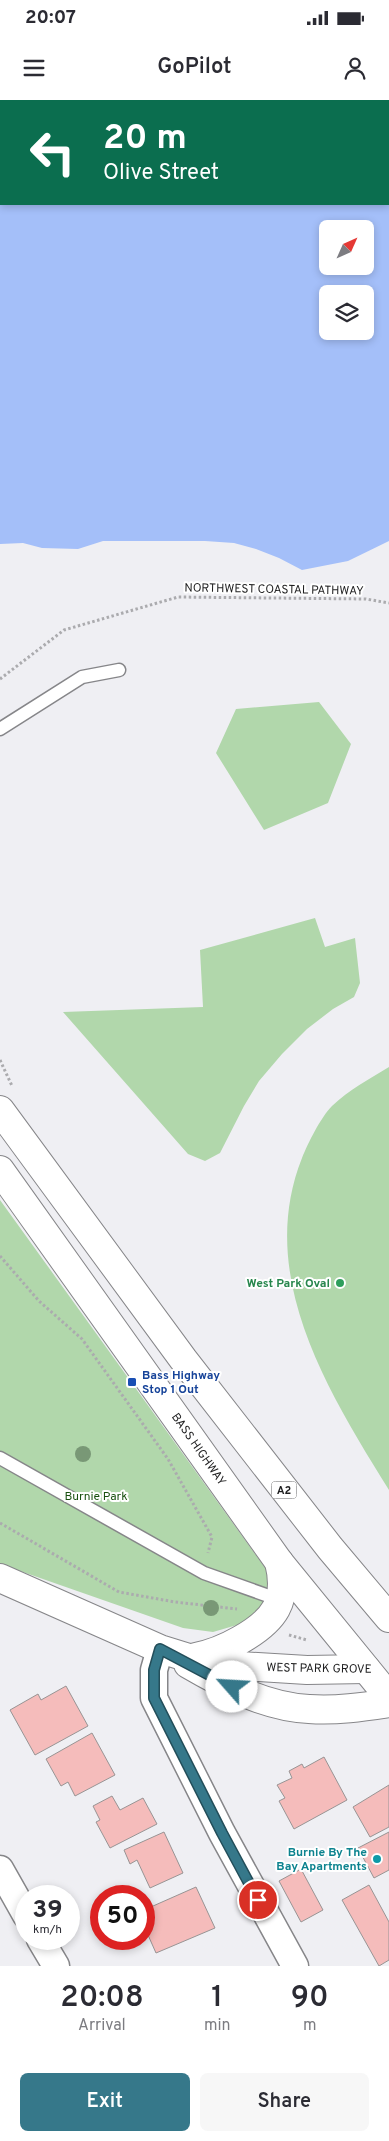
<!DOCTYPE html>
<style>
body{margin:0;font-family:Overpass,sans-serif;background:#f7f7f7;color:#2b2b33;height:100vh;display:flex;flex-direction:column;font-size:19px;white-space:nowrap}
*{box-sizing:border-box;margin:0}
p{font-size:16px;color:#7c7c81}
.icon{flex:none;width:28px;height:28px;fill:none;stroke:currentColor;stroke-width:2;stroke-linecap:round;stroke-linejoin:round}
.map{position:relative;height:1866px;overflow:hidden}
.drawer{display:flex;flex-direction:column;background:#fff;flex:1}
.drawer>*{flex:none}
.banner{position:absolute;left:0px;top:0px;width:390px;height:105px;box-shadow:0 2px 8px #0003;background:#0b6e4f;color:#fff;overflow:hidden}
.needle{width:32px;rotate:45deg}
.tools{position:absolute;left:319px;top:120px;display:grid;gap:10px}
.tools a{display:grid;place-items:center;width:55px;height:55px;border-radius:8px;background:#fff;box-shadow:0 2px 8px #0003;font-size:25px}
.speed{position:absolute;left:15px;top:1785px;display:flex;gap:10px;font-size:25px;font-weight:700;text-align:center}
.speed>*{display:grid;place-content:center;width:65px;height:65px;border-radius:50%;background:#fff;box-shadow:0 2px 8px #0003;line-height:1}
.speed small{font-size:12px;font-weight:400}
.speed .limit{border:8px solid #d22;background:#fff;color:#111}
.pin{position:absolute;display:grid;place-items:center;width:42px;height:42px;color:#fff;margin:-21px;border:2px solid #fff;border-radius:50%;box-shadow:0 1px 5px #0007}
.me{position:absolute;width:55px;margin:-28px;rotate:296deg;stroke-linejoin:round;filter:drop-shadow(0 0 4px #0008)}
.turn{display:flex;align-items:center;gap:18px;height:105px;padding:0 20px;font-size:22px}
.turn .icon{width:65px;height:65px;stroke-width:2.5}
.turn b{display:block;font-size:35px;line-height:42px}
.eta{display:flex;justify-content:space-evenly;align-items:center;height:85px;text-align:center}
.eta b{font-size:30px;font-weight:600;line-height:35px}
.primary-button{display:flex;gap:10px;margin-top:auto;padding:10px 20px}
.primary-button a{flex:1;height:58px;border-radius:8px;background:#36788a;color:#fff;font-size:20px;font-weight:600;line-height:58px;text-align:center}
.primary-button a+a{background:#f7f7f7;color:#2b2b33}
.status{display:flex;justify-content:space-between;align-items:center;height:35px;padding:0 25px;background:#fff;direction:ltr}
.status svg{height:14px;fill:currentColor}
header{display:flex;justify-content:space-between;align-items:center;height:65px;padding:0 20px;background:#fff;font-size:22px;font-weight:600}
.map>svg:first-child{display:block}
.green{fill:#b1d7ab}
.water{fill:#a4bff9;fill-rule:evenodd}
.building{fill:#f5bcbb;stroke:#989494}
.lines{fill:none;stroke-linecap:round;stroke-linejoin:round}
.service-casing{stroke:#868689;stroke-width:15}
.minor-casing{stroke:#868689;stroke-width:29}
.secondary-casing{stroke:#868689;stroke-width:30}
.trunk-casing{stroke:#868689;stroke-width:30}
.path{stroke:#ababae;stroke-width:3;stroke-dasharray:2.5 2.5;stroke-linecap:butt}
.service{stroke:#fff;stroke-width:12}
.minor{stroke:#fff;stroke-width:26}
.secondary{stroke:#fff;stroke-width:28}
.trunk{stroke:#fff;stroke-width:28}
.tree{fill:#799876}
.route-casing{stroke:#234e5a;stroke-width:12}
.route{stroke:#36788a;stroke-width:9}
.leisure-dot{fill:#2e9e5b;stroke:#fff;stroke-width:2}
.transit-dot{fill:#1a4fb4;stroke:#fff;stroke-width:2}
.culture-dot{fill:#0f9aa8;stroke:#fff;stroke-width:2}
.labels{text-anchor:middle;stroke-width:4;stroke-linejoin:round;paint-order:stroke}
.shield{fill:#fff;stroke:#616162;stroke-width:1}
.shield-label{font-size:11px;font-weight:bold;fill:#1d1d1e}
.street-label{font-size:12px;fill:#1d1d1e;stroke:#fff}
.leisure-label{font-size:12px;font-weight:bold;fill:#27864d;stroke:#fff;text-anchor:end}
.transit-label{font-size:12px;font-weight:bold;fill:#164399;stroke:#fff;text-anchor:start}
.park-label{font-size:12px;fill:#195110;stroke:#fff}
.culture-label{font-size:12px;font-weight:bold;fill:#0d838f;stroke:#fff;text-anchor:end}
</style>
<div class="status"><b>20:07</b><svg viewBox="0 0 49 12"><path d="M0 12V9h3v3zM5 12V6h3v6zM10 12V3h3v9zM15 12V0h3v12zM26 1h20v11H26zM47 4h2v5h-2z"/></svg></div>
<header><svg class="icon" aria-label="menu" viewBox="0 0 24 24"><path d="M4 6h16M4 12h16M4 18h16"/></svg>GoPilot<svg class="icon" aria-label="person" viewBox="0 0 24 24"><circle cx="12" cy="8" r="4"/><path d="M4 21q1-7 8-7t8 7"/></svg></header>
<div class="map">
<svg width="389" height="1866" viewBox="0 0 389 1866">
<rect width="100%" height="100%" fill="#efeff3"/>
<path class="green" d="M319 602 351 644 328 703 264 730 216 653 236 609Z
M315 818 325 847 355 838 360 883 354 897 333 909 307 929 282 954 259 981 244 1006 220 1053 205 1061 188 1054 63 912 203 907 200 850Z
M389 967V1390C329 1293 255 1176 302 1058 308 1043 321 1017 332 1006 349 990 369 979 389 967Z
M0 1100 271 1476 269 1508 237 1525 213 1532 183 1528 0 1464Z"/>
<path class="water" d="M0 0H389V441L348 461 302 470 279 458 256 449 234 443 205 441H103L78 449 42 448 23 443 0 444ZM1 1H389V104H1ZM328 129H365V166H328ZM328 194H365V231H328Z"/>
<path class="building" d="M66 1586 88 1626 35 1655 10 1610 38 1594 41 1600Z
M92 1633 115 1675 75 1696 68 1682 61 1686 46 1659Z
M324 1657 347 1700 294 1729 279 1701 285 1698 277 1685 292 1678 289 1671 302 1664 304 1668Z
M389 1685V1727L370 1737 353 1707Z
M112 1696 120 1710 143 1698 157 1724 110 1748 96 1722 100 1720 93 1706Z
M164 1732 183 1773 150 1788 137 1760 130 1764 124 1750Z
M389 1732V1770L374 1778 358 1748Z
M301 1769 323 1810 301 1822 279 1781Z
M369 1785 389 1822V1860L379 1866 342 1800Z
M196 1787 215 1828 156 1853 144 1826V1810Z"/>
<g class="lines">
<g class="service-casing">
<path id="service" d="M0 629 82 577 119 570
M0 1358 204 1473 280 1500"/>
</g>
<g class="minor-casing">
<path id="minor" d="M160 1549 154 1570V1598L222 1733 295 1866
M0 1769 26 1815
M40 1839 56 1866"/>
</g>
<g class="secondary-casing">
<path id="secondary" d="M0 1478 160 1549 189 1558 240 1566 307 1570 366 1569
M196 1557C211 1554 226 1548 240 1540 274 1521 289 1501 279 1462
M188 1564C224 1585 266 1607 309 1609 336 1611 363 1607 389 1603"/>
</g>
<g class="trunk-casing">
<path id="trunk" d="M0 1010 183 1259 330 1448 389 1518
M0 1070 279 1462 389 1597"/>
</g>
<path class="path" d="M0 579 64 530 178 497 366 499 389 503
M0 960 12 986
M0 1156 39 1201 82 1239 168 1359 212 1437 208 1453
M0 1423 119 1492 175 1502 237 1509
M289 1535 307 1540"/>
<use href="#service" class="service"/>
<use href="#minor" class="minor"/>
<use href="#secondary" class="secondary"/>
<use href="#trunk" class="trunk"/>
</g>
<g class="tree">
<circle cx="83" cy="1354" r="8"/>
<circle cx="211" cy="1508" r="8"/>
</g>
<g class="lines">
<g class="route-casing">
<path id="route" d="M232 1587 160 1549 154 1570V1598L222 1733 258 1800"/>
</g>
<use href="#route" class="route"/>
</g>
<circle class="leisure-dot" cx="340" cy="1183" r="5"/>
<rect class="transit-dot" x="127" y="1277" width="10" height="10" rx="2.5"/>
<circle class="culture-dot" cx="377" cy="1759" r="5"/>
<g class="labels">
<rect class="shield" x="271.5" y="1381.5" width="25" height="17" rx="4"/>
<g class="shield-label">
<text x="284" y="1394">A2</text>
</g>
<g class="street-label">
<text transform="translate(274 489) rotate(1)" y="4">NORTHWEST COASTAL PATHWAY</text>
<text transform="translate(199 1349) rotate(55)" y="4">BASS HIGHWAY</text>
<text transform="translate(319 1568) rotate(1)" y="4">WEST PARK GROVE</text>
</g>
<g class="leisure-label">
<text x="330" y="1187">West Park Oval</text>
</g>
<g class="transit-label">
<text x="142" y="1279">Bass Highway<tspan x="142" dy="14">Stop 1 Out</tspan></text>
</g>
<g class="park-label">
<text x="96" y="1400">Burnie Park</text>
</g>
<g class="culture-label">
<text x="367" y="1756">Burnie By The<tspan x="367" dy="14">Bay Apartments</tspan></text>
</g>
</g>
</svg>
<div class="tools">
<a><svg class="needle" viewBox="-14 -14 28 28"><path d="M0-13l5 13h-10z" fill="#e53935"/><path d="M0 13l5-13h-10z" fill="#7c7c81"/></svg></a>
<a><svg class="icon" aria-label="layers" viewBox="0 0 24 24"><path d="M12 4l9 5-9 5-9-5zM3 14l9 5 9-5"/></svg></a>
</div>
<div class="speed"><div>39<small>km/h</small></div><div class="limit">50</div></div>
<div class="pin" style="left:258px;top:1800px;background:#d93025"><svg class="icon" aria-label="arrive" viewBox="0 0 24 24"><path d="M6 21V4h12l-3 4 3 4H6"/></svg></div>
<svg class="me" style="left:232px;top:1587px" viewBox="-20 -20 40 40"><circle r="19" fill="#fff"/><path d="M0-13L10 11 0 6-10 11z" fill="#36788a"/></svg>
<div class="banner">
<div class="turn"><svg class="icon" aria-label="left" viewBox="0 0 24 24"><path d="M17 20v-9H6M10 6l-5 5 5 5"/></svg><div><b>20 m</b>Olive Street</div></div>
</div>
</div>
<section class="drawer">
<div class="eta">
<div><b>20:08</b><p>Arrival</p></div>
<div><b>1</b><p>min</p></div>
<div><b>90</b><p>m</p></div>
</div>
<div class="primary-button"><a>Exit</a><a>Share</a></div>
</section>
